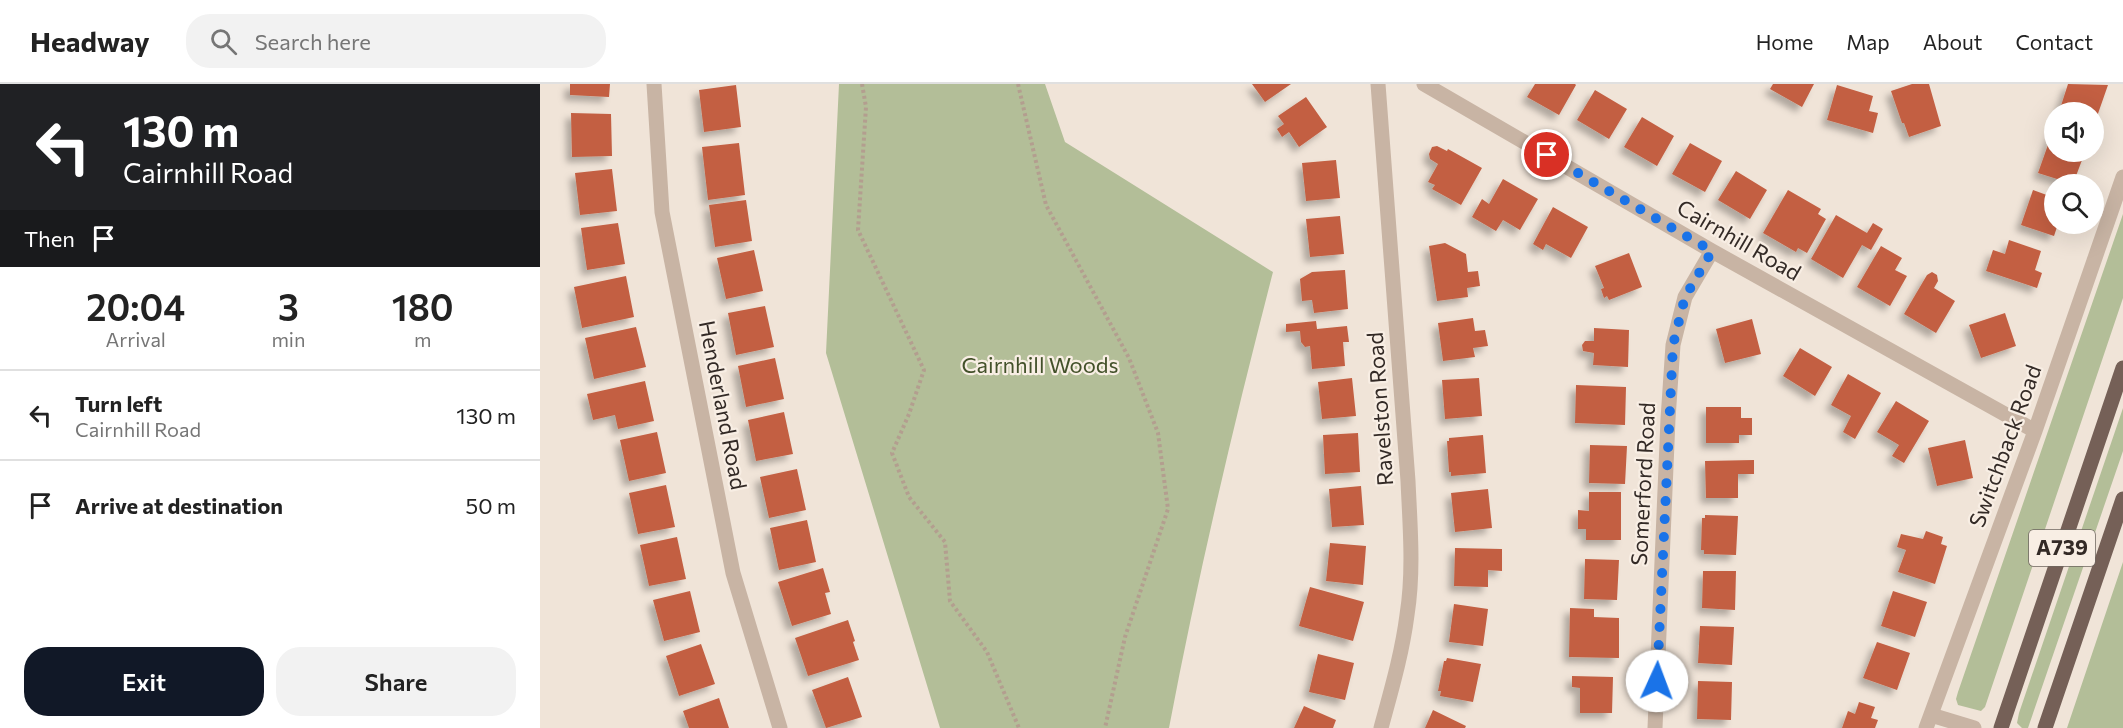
<!DOCTYPE html>
<style>
body{margin:0;font-family:Commissioner,sans-serif;background:#f2f2f2;color:#222;height:100vh;display:flex;flex-direction:column;font-size:22px;white-space:nowrap}
*{box-sizing:border-box;margin:0}
p{font-size:20px;color:#767676}
.icon{flex:none;width:33px;height:33px;fill:none;stroke:currentColor;stroke-width:2;stroke-linecap:round;stroke-linejoin:round}
.map{position:relative;flex:1;overflow:hidden}
.panel{display:flex;flex-direction:column;background:#fff;width:540px}
.panel>*{flex:none}
.guide{background:#202124;color:#fff;overflow:hidden}
.fabs{position:absolute;left:1504px;top:18px;display:grid;gap:12px}
.fabs a{display:grid;place-items:center;width:60px;height:60px;border-radius:50%;background:#fff;box-shadow:0 6px 24px #0002;font-size:30px}
.pin{position:absolute;display:grid;place-items:center;width:51px;height:51px;color:#fff;margin:-26px;border:3px solid #fff;border-radius:50%;box-shadow:0 2px 6px #0007}
.me{position:absolute;width:66px;margin:-33px;rotate:2deg;stroke-linejoin:round;filter:drop-shadow(0 0 4px #0008)}
.turn{display:flex;align-items:center;gap:21px;height:126px;padding:0 24px;font-size:27px}
.turn .icon{width:78px;height:78px;stroke-width:2.5}
.turn b{display:block;font-size:42px;line-height:51px}
.then{display:flex;align-items:center;height:57px;padding:0 24px;background:#0003;gap:12px;font-size:22px}
.eta{display:flex;justify-content:space-evenly;align-items:center;height:102px;text-align:center}
.eta b{font-size:36px;font-weight:600;line-height:42px}
.primary-button{display:flex;gap:12px;margin-top:auto;padding:12px 24px}
.primary-button a{flex:1;height:69px;border-radius:24px;background:#111827;color:#fff;font-size:24px;font-weight:600;line-height:69px;text-align:center}
.primary-button a+a{background:#f2f2f2;color:#222}
ul{padding:0;list-style:none}
li{display:flex;align-items:center;gap:18px;height:90px;padding:0 24px;border-top:2px solid #e0e0e0}
li div{flex:1}
li b{display:block;font-size:22px}
li em{font-style:normal}
header{display:flex;align-items:center;gap:36px;box-sizing:border-box;height:84px;padding:0 30px;background:#fff;border-bottom:2px solid #e0e0e0}
header strong{font-size:28px}
nav{display:flex;gap:33px;margin-inline-start:auto;font-size:21px}
.search{width:420px;height:54px;background:#f2f2f2;display:flex;align-items:center;gap:15px;box-sizing:border-box;padding:0 21px;border-radius:24px;color:#767676;font-size:22px}
main{display:flex;flex:1;min-height:0}
.map>svg:first-child{display:block}
.green{fill:#b3be98}
.building{fill:#c35f42;filter:url(#shadow)}
.lines{fill:none;stroke-linecap:round;stroke-linejoin:round}
.path{stroke:#b39e8f;stroke-width:4;stroke-dasharray:3 3;stroke-linecap:butt}
.minor{stroke:#c8b4a4;stroke-width:15}
.primary{stroke:#756057;stroke-width:15}
.route{stroke:#1a73e8;stroke-width:10;stroke-dasharray:0 18}
.labels{text-anchor:middle;stroke-width:4.5;stroke-linejoin:round;paint-order:stroke}
.shield{fill:#f8eee4;stroke:#6e655f;stroke-width:1.5}
.shield-label{font-size:21px;font-weight:bold;fill:#332a26}
.street-label{font-size:22px;fill:#332a26;stroke:#f8eee4}
.park-label{font-size:22px;fill:#43512a;stroke:#f8eee4}
</style>
<header>
<strong>Headway</strong>
<div class="search"><svg class="icon" aria-label="search" viewBox="0 0 24 24"><circle cx="10" cy="10" r="6"/><path d="M15 15l6 6"/></svg>Search here</div>
<nav><a>Home</a><a>Map</a><a>About</a><a>Contact</a></nav>
</header>
<main>
<section class="panel">
<div class="guide">
<div class="turn"><svg class="icon" aria-label="left" viewBox="0 0 24 24"><path d="M17 20v-9H6M10 6l-5 5 5 5"/></svg><div><b>130 m</b>Cairnhill Road</div></div>
<div class="then">Then<svg class="icon" aria-label="arrive" viewBox="0 0 24 24"><path d="M6 21V4h12l-3 4 3 4H6"/></svg></div>
</div>
<div class="eta">
<div><b>20:04</b><p>Arrival</p></div>
<div><b>3</b><p>min</p></div>
<div><b>180</b><p>m</p></div>
</div>
<ul>
<li><svg class="icon" aria-label="left" viewBox="0 0 24 24"><path d="M17 20v-9H6M10 6l-5 5 5 5"/></svg><div><b>Turn left</b><p>Cairnhill Road</p></div><em>130 m</em></li>
<li><svg class="icon" aria-label="arrive" viewBox="0 0 24 24"><path d="M6 21V4h12l-3 4 3 4H6"/></svg><div><b>Arrive at destination</b></div><em>50 m</em></li>
</ul>
<div class="primary-button"><a>Exit</a><a>Share</a></div>
</section>
<div class="map">
<svg width="1583" height="644" viewBox="0 0 1583 644">
<defs>
<filter id="shadow"><feDropShadow dx="-5.5" dy="5.5" stdDeviation="3" flood-color="#0004"/></filter>
</defs>
<rect width="100%" height="100%" fill="#f0e4d8"/>
<path class="green" d="M299 0H505L525 58 733 188C694 339 658 491 629 644H400L286 269Z
M1583 130V214L1445 623 1441 627 1418 621 1416 615 1418 608Z
M1583 324V367L1488 644H1482L1477 639 1479 629Z
M1583 478V644H1527Z"/>
<path class="building" d="M30 0H70L69 13 30 11Z
M712 0H751L725 18Z
M995 0H1035L1036 1 1019 31 987 13Z
M1233 0H1274L1262 23 1230 5Z
M1372 0H1389L1401 42 1369 53 1364 39H1362L1351 7Z
M1528 0 1568 1 1554 41V28H1519Z
M196 1 201 43 164 48 159 6Z
M1297 1 1333 12 1329 27 1338 29 1333 49 1287 36Z
M1055 6 1087 25 1069 55 1037 36Z
M766 13 787 43 759 63 749 48 742 53 737 45 744 40 738 32Z
M31 29 71 30 72 72 32 73Z
M1102 33 1134 52 1117 82 1084 63Z
M1515 41V68H1545L1533 100 1498 89Z
M199 59 205 111 168 116 162 63Z
M1150 59 1182 77 1165 108 1132 90Z
M897 62 907 67 908 65 942 84 921 121 892 105 895 101 888 98 898 80 890 75 889 70 892 63Z
M796 76 800 114 766 117 762 79Z
M72 85 77 127 40 131 35 89Z
M1196 87 1227 106 1210 135 1178 116Z
M963 95 998 115 980 146 963 136 956 147 932 133 942 115 949 120Z
M1248 106 1281 125 1278 130 1286 135 1267 169 1258 164 1256 168 1223 149Z
M1493 106 1515 114V140H1518L1514 152 1481 141Z
M206 116 212 157 175 163 169 121Z
M1013 123 1048 143 1031 174 1006 160 1003 166 993 160Z
M1296 131 1327 149 1333 139 1343 145 1331 166 1322 161 1303 194 1271 175Z
M800 132 804 170 770 173 766 135Z
M78 139 85 180 47 186 41 144Z
M1469 156 1501 167 1495 186 1502 189 1497 204 1446 187 1453 166 1465 170Z
M905 159 926 170 928 188 938 187 940 202 927 204 928 213 897 217 889 162Z
M1341 162 1362 174 1355 186 1367 192 1350 222 1317 203Z
M214 166 223 207 186 215 177 174Z
M1089 169 1102 203 1069 216 1067 212 1064 214 1061 205 1064 204 1055 182Z
M805 186 808 225 774 229 772 216 762 217 760 195 772 188Z
M1392 188 1397 191 1398 197 1394 204 1415 217 1396 249 1364 230 1387 191Z
M86 192 94 233 42 244 34 203Z
M225 222 234 263 196 271 188 229Z
M1465 229 1476 262 1441 274 1429 241Z
M933 234 935 247 945 246 948 262 933 264 935 273 903 277 898 239Z
M1212 235 1221 270 1185 279 1176 245Z
M776 237 777 245 807 242 809 258H803L805 282 772 285 770 262 765 263 761 258 760 247 746 248V240Z
M96 243 106 283 54 295 45 254Z
M1054 244 1089 246 1088 283 1053 281 1054 269 1043 267 1042 261 1045 257H1054Z
M1260 264 1292 283 1275 312 1243 292Z
M235 274 244 315 206 323 198 282Z
M1308 290 1341 309 1315 355 1303 348 1311 332 1291 321Z
M812 294 816 332 782 335 778 298Z
M939 294 942 332 905 335 902 296Z
M105 297 114 337 78 345 75 331 53 336 47 310Z
M1036 301 1086 303 1085 341 1035 339Z
M1356 317 1389 337 1364 379 1352 372 1359 361 1337 348Z
M1166 323H1201V334H1212V351H1199V359H1166Z
M244 328 253 370 216 377 208 336Z
M117 348 126 389 89 397 80 356Z
M818 349 820 388 785 390 783 351Z
M943 351 946 389 911 392V388H909L907 357H909V354Z
M1425 356 1433 394 1397 402 1388 364Z
M1050 361 1087 362 1085 400 1049 399Z
M1214 376V390H1198V414H1166L1165 377Z
M257 385 266 426 229 434 220 393Z
M126 401 135 443 98 450 89 409Z
M821 402 824 441 792 443 789 405Z
M948 405 952 444 915 448 911 409Z
M1049 408H1081V456H1046V445H1038V426L1049 427Z
M1165 431 1198 432 1196 471 1164 470V466H1161L1162 434H1165Z
M267 436 276 478 239 486 230 444Z
M1386 447 1403 453 1401 460 1407 462 1395 500 1358 488 1366 466 1357 463 1361 450 1383 455Z
M137 453 146 495 109 502 100 461Z
M790 459 826 462 823 501 786 497Z
M915 464 962 465V487L948 486V503L914 502Z
M1045 475 1079 476 1077 516 1044 515Z
M283 484 290 508 285 509 291 530 252 542 238 498Z
M1163 487H1196L1195 526 1162 524Z
M770 503 824 518 813 557 759 542Z
M150 507 160 548 124 557 113 516Z
M1353 507 1387 518 1375 553 1341 542Z
M914 520 948 525 943 562 909 558Z
M1030 524 1054 525V533L1079 534V574L1029 573Z
M308 536 315 557 313 558 319 576 268 592 255 554Z
M1160 542 1194 543 1192 581 1158 579Z
M1337 558 1370 569 1357 606 1323 594Z
M161 560 175 600 139 612 126 572Z
M778 570 814 579 805 616 769 608Z
M907 574 941 580 933 618 900 612 901 607H898L904 577H906Z
M1032 592 1073 593 1072 629H1040V604L1032 603Z
M308 593 322 633 286 644 272 606Z
M1158 597 1192 598 1191 636 1157 635Z
M179 614 189 644H149L143 627Z
M1319 618 1335 623 1331 634 1338 636 1335 644H1302L1308 627 1315 630Z
M764 622 796 636 793 644H754Z
M893 626 926 642 925 644H885Z"/>
<g class="lines">
<path class="path" d="M322 0 326 23 318 146 384 286 369 330 352 369 369 413 405 458 410 517 447 568 479 644
M478 0 506 121 589 274 618 349 628 425 585 553 565 644"/>
<path class="minor" d="M114 0 122 128 193 489 240 644
M838 0 868 397C870 442 874 487 867 531 862 570 851 607 841 644
M884 0 1172 167 1495 347
M1391 631 1434 644
M1115 644 1128 335 1133 261 1145 213 1172 167
M1386 644 1495 347 1583 93"/>
<path class="primary" d="M1461 644 1583 284
M1505 644 1583 415"/>
</g>
<g class="lines">
<path class="route" d="M1007 71 1172 167 1145 213 1133 261 1117 597"/>
</g>
<g class="labels">
<rect class="shield" x="1489" y="446" width="66" height="36" rx="4.5"/>
<g class="shield-label">
<text x="1522" y="471">A739</text>
</g>
<g class="street-label">
<text transform="translate(1199 156) rotate(30)" y="8">Cairnhill Road</text>
<text transform="translate(183 321) rotate(79)" y="8">Henderland Road</text>
<text transform="translate(840 325) rotate(-94)" y="8">Ravelston Road</text>
<text transform="translate(1465 362) rotate(-70)" y="8">Switchback Road</text>
<text transform="translate(1103 400) rotate(-87)" y="8">Somerford Road</text>
</g>
<g class="park-label">
<text x="500" y="289">Cairnhill Woods</text>
</g>
</g>
</svg>
<div class="fabs">
<a><svg class="icon" aria-label="sound" viewBox="0 0 24 24"><path d="M4 9h4l5-4v14l-5-4H4zM17 9q2 3 0 6"/></svg></a>
<a><svg class="icon" aria-label="search" viewBox="0 0 24 24"><circle cx="10" cy="10" r="6"/><path d="M15 15l6 6"/></svg></a>
</div>
<div class="pin" style="left:1007px;top:71px;background:#d93025"><svg class="icon" aria-label="arrive" viewBox="0 0 24 24"><path d="M6 21V4h12l-3 4 3 4H6"/></svg></div>
<svg class="me" style="left:1117px;top:597px" viewBox="-20 -20 40 40"><circle r="19" fill="#fff"/><path d="M0-13L10 11 0 6-10 11z" fill="#1a73e8"/></svg>
</div>
</main>
